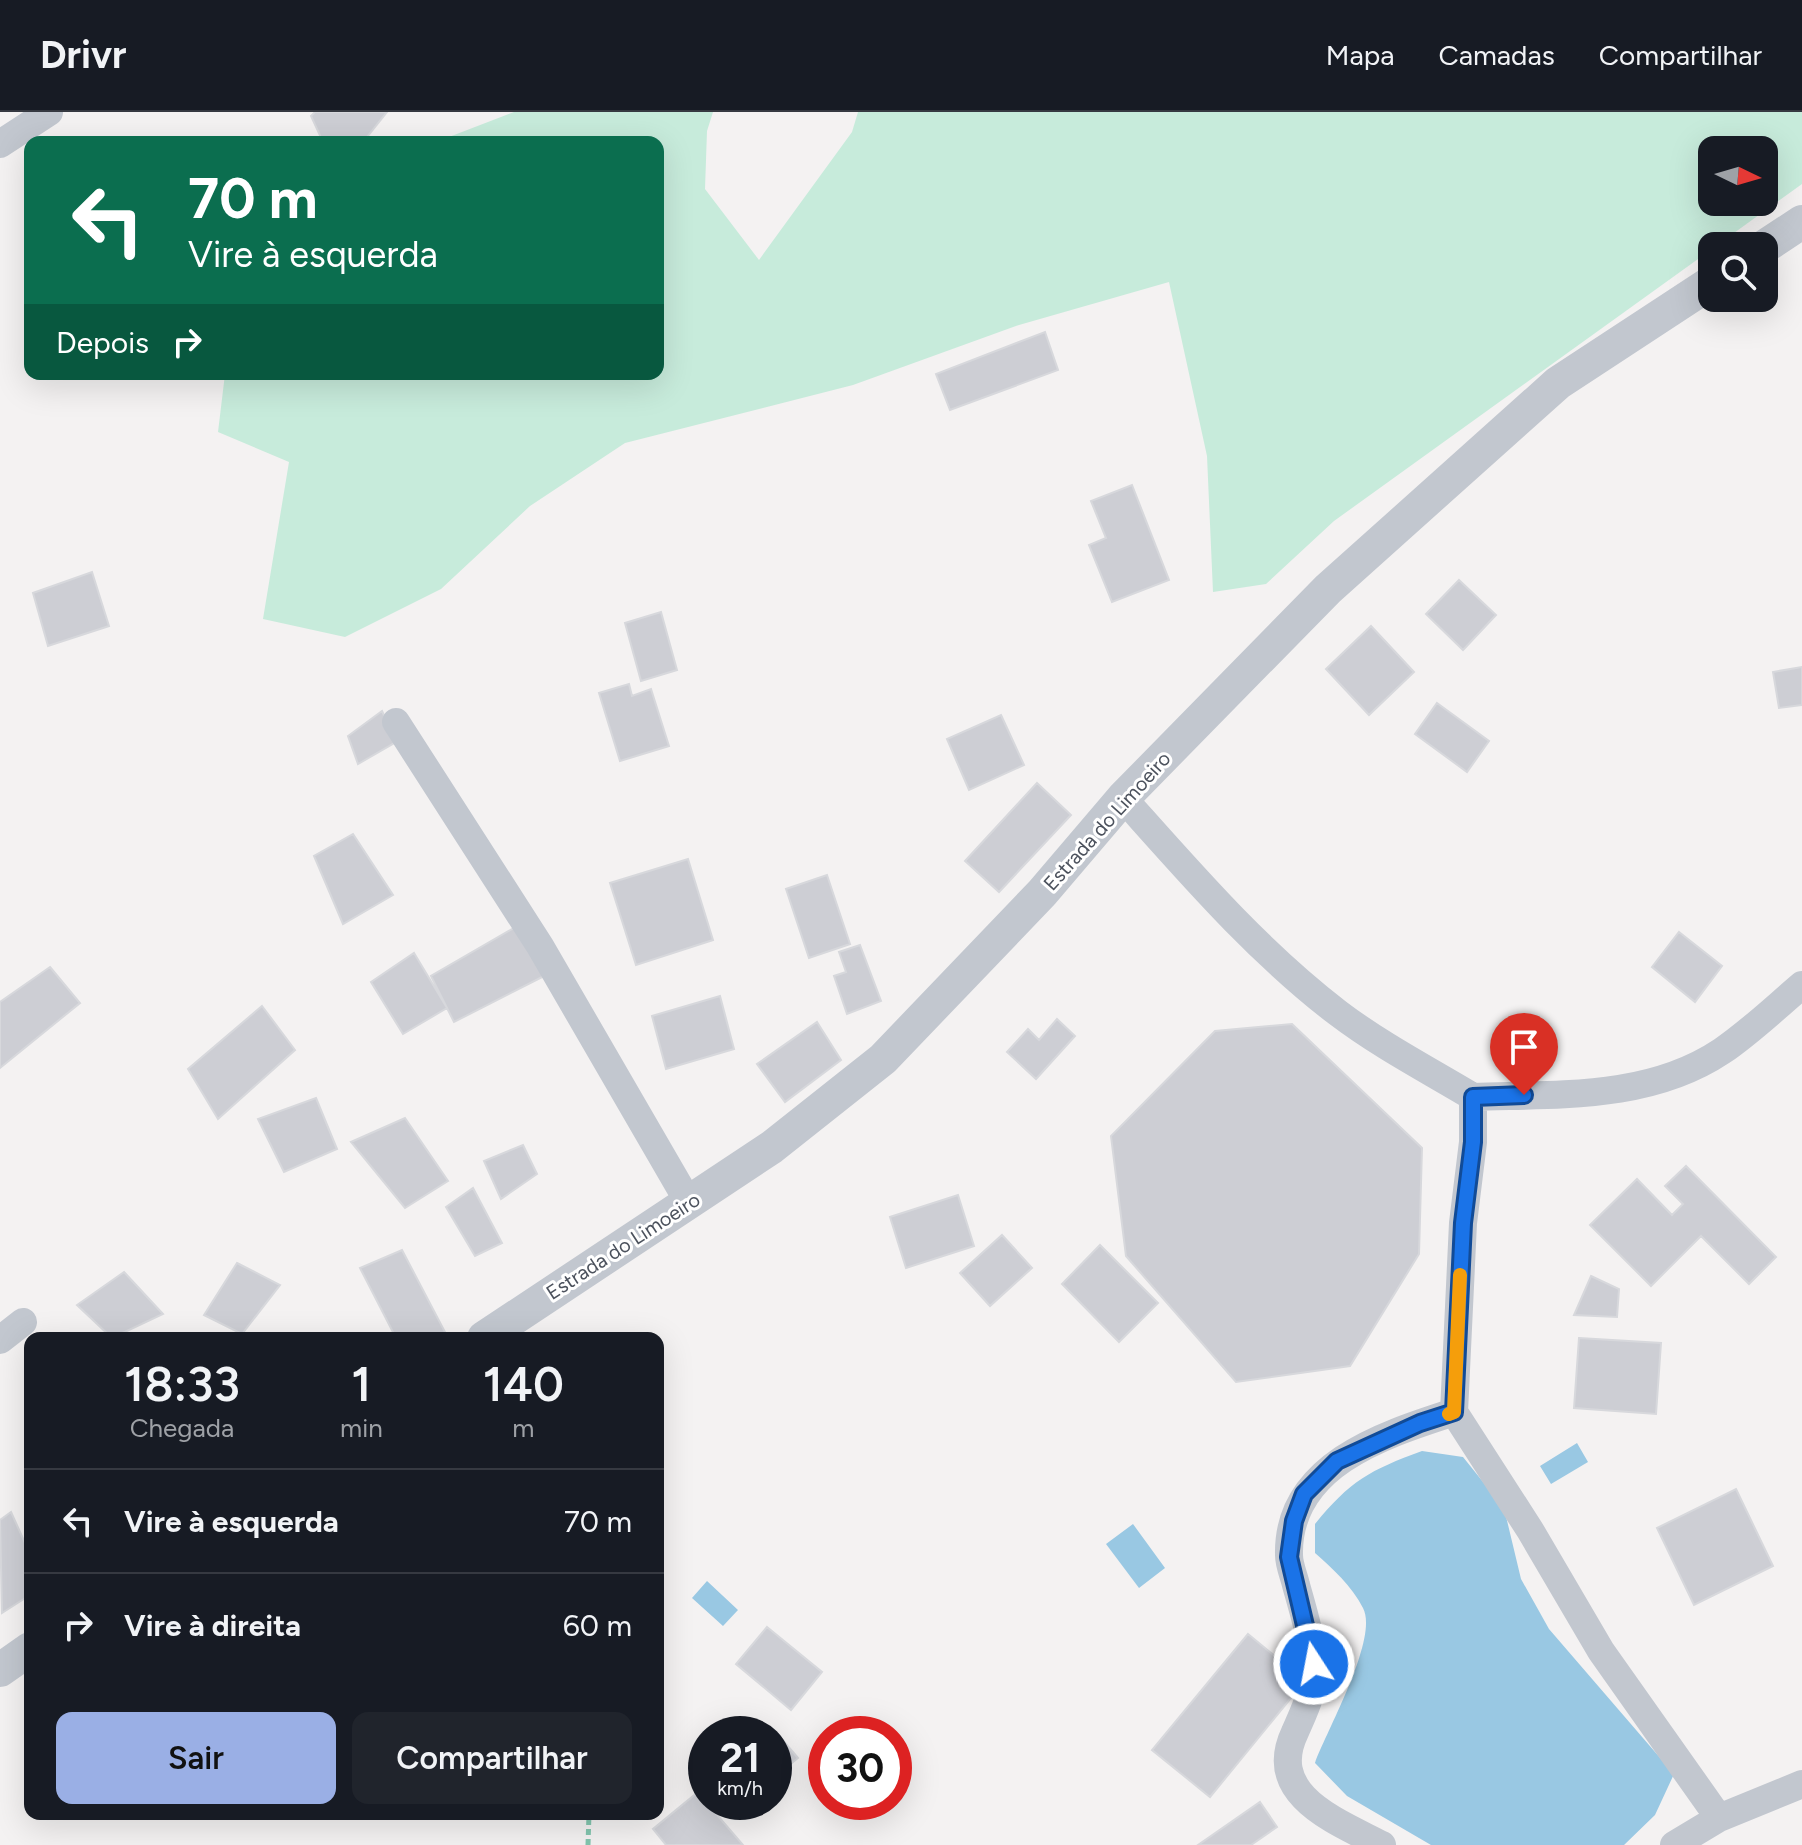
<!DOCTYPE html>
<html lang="pt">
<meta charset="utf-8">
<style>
body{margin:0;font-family:Figtree,sans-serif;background:#20242c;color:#f1f3f6;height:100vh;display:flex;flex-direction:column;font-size:30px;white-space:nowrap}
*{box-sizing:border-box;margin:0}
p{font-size:26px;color:#9ea1a6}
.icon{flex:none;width:44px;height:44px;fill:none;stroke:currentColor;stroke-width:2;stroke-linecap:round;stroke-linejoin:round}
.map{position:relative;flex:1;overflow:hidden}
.panel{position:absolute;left:24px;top:1220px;width:640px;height:488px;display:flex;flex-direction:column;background:#171b24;border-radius:16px;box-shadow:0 8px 32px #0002}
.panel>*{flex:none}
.banner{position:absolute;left:24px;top:24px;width:640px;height:244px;border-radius:16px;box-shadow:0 8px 32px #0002;background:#0b6e4f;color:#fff;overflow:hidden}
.needle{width:52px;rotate:95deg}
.controls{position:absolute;left:1698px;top:24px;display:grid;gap:16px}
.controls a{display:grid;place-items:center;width:80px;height:80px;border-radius:16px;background:#171b24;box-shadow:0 8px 32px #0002;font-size:40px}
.speed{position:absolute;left:688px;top:1604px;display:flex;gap:16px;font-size:40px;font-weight:700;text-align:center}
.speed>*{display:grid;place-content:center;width:104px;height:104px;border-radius:50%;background:#171b24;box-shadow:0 8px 32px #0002;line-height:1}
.speed small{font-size:20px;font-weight:400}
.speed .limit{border:12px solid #d22;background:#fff;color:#111}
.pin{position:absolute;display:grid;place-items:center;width:68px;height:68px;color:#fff;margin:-82px -34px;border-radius:50% 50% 50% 0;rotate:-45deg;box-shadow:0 0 8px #0007}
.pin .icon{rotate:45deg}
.me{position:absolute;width:88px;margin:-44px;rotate:349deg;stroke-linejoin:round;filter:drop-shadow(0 0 6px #0008)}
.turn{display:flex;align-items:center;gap:28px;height:168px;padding:0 32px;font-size:36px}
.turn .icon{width:104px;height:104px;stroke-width:2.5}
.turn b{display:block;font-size:56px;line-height:68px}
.then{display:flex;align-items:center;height:76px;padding:0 32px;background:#0003;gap:16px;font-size:30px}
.eta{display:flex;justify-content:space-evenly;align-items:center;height:136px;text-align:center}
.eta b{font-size:48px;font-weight:600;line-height:56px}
.primary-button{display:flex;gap:16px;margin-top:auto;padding:16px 32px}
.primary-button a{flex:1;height:92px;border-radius:16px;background:#9aafe5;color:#111;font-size:32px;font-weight:600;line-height:92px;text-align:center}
.primary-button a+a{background:#20242c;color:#f1f3f6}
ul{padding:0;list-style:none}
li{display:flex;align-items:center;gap:24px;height:104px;padding:0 32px;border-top:2px solid #363941}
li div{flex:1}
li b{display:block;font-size:30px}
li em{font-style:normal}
header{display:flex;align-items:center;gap:48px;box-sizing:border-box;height:112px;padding:0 40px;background:#171b24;border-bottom:2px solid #363941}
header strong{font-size:38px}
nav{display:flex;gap:44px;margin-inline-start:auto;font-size:28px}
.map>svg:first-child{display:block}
.green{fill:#c7ebdb;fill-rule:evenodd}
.water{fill:#99c8e3}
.building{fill:#cdced4;stroke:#d7d8dc;stroke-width:2}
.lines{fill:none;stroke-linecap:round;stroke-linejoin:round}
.path{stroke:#83c6af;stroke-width:5;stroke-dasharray:6 4;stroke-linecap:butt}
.minor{stroke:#c2c7cf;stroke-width:28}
.tertiary{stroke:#c2c7cf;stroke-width:34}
.route-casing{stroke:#114b97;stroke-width:20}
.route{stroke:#1a73e8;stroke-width:14}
.slow{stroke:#f59e0b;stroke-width:14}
.labels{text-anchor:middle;stroke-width:6;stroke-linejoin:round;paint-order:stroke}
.street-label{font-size:20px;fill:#4c525d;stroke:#fff}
</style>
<header>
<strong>Drivr</strong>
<nav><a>Mapa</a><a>Camadas</a><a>Compartilhar</a></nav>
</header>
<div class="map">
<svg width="1802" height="1733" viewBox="0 0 1802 1733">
<rect width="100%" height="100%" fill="#f4f2f2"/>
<path class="green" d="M514 0H713L707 19 705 77 759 148 852 20 858 0H1802V72L1716 134H1712V137L1334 409 1266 472 1213 480 1207 344 1169 170 1019 213 853 273 625 331 530 394 441 477 345 525 263 507 289 350 218 320 225 262H658V30H436ZM1712 38H1764V90H1712Z"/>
<path class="water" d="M1577 1331 1588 1350 1551 1372 1540 1354Z
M1422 1339 1463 1345 1504 1396 1521 1467 1549 1517 1674 1662 1655 1703 1624 1733H1431L1347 1684 1315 1651C1327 1618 1379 1526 1363 1496 1352 1474 1333 1457 1315 1441V1412C1350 1369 1370 1358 1422 1339Z
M1133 1412 1165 1456 1139 1476 1106 1432Z
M707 1469 738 1498 723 1514 692 1486Z"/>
<path class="building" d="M315 0H387L363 30H323L311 4Z
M1045 220 1058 258 950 298 936 262Z
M1132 373 1169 468 1112 490 1089 433 1106 426 1091 389Z
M92 460 109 514 48 534 33 481Z
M1459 468 1496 503 1463 538 1426 502Z
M661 500 677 558 641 569 625 511Z
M1371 514 1414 560 1369 603 1326 557Z
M1802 555V593L1779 596 1773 560Z
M629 572 632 584 651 577 669 634 620 649 599 581Z
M1437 591 1489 629 1467 660 1415 622Z
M382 599 396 630 358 652 348 624Z
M1001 603 1024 653 969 678 947 627Z
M1037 671 1071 703 999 780 965 749Z
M353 722 393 783 343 812 314 744Z
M688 747 713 828 636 853 610 771Z
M827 763 850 832 809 846 786 777Z
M524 810 554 859 454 910 431 864Z
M1679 820 1722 854 1695 890 1652 855Z
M860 833 881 889 847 902 834 864 846 860 839 840Z
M414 841 447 896 403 922 371 870Z
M50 855 80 891 0 956V890Z
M720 884 734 937 666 957 652 904Z
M262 894 295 938 218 1007 188 957Z
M1057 907 1075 924 1036 967 1007 940 1028 917 1039 928Z
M817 910 841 948 785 990 757 952Z
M1292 912 1422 1036 1419 1142 1350 1254 1236 1270 1126 1144 1111 1024 1215 919Z
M316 986 337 1037 284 1060 258 1007Z
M405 1006 448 1069 405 1096 351 1030Z
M523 1033 537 1062 501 1087 484 1049Z
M1686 1054 1776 1145 1749 1172 1701 1124 1651 1174 1590 1113 1637 1067 1672 1103 1683 1092 1665 1074Z
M473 1076 502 1131 475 1144 446 1095Z
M958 1083 974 1134 906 1156 890 1105Z
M1002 1123 1032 1156 990 1194 960 1161Z
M1100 1133 1158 1191 1119 1230 1062 1172Z
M402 1138 446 1222 437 1226H396L360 1156Z
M237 1151 280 1173 242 1222 204 1203Z
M124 1160 163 1202 112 1226 77 1193Z
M1591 1164 1619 1177 1617 1205 1574 1203Z
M1579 1226 1661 1231 1656 1302 1574 1296Z
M1736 1377 1773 1454 1694 1493 1657 1416Z
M11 1400 30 1442V1483L2 1501 0 1408Z
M767 1515 822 1560 791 1598 736 1552Z
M1248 1522 1305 1569 1210 1685 1152 1638Z
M774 1618 798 1646 774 1666V1622H769Z
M698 1680 706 1690 743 1733H666L653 1717Z
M1260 1690 1277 1715 1251 1733H1198Z"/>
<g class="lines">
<path class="path" d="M588 1733 589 1702"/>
<path class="minor" d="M0 32 49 0
M396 610 540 834 689 1091
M1123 686C1191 762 1257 839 1338 901 1380 933 1428 958 1473 985V1030L1463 1111 1454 1300 1530 1418 1601 1539 1719 1706
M1473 985C1557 982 1649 988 1722 939 1750 920 1776 895 1802 873
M0 1228 23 1210
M1382 1733C1336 1709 1265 1683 1295 1620 1305 1597 1316 1576 1313 1550 1311 1524 1303 1498 1296 1473 1294 1464 1289 1453 1289 1443 1287 1353 1383 1323 1454 1300
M1674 1733 1719 1706 1802 1672"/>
<path class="tertiary" d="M1764 135 1802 110
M484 1226 772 1035 883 947 1042 781 1123 686 1328 477 1558 271 1712 170
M0 1558 30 1537"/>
</g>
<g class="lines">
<g class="route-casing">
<path id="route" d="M1314 1552 1289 1445 1294 1409 1304 1382 1337 1349 1420 1311 1454 1300 1463 1111 1473 1030V985L1524 983"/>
</g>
<use href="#route" class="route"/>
<path class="slow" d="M1449 1302 1454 1300 1460 1163"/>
</g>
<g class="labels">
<g class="street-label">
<text transform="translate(1107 709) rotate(-48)" y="7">Estrada do Limoeiro</text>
<text transform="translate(623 1134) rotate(-33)" y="7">Estrada do Limoeiro</text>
</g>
</g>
</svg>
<div class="controls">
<a><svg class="needle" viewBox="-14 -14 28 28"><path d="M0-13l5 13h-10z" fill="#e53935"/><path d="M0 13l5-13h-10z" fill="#9ea1a6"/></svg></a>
<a><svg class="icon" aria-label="search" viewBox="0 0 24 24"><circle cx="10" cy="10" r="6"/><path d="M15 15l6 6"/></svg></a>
</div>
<div class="speed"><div>21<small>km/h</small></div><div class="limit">30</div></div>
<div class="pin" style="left:1524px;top:983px;background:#d93025"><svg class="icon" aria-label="arrive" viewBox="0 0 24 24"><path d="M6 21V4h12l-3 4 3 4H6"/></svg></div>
<svg class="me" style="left:1314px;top:1552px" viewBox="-20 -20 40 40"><circle r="17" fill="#1a73e8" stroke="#fff" stroke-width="3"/><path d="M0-11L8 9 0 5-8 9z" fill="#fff"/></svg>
<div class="banner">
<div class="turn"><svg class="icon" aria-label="left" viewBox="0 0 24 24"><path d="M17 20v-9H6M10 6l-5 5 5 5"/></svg><div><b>70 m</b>Vire à esquerda</div></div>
<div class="then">Depois<svg class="icon" aria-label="right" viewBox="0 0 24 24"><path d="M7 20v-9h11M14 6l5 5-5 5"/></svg></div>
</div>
<section class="panel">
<div class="eta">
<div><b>18:33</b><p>Chegada</p></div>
<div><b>1</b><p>min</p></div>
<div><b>140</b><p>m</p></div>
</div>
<ul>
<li><svg class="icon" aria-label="left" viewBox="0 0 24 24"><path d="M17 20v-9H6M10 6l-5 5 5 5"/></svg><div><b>Vire à esquerda</b></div><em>70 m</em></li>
<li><svg class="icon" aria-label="right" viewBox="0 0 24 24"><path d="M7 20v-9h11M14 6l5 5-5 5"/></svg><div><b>Vire à direita</b></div><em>60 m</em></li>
</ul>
<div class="primary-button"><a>Sair</a><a>Compartilhar</a></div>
</section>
</div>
